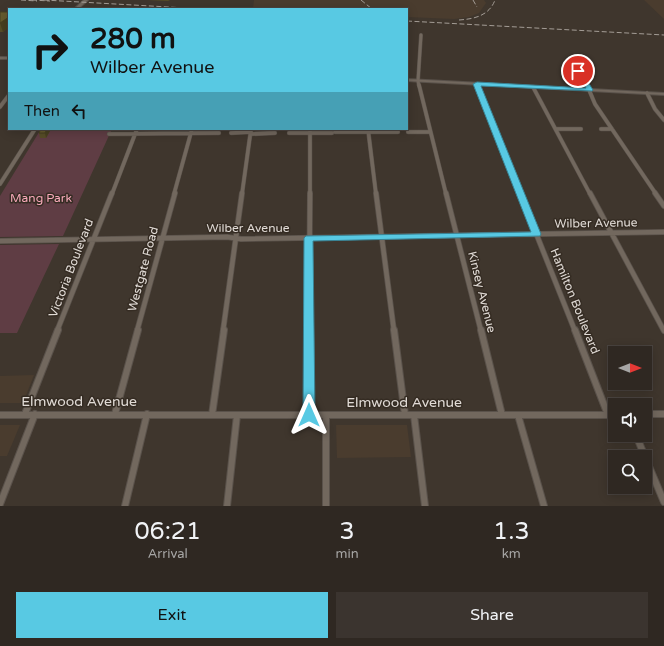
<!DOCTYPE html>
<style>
body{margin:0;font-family:"Varela Round",sans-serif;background:#3b342f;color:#f1f3f6;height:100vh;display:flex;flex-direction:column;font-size:15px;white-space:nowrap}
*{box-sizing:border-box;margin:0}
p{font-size:13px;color:#a7a6a5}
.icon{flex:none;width:22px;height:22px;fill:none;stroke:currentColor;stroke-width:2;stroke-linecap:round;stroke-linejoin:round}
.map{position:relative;height:506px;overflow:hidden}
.side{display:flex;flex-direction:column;background:#2f2822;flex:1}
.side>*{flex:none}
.top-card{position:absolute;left:8px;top:8px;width:400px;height:122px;border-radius:0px;box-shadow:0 2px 10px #0003,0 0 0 1px #4a4440;background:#58c9e3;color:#111;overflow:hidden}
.needle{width:26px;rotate:90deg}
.fabs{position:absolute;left:608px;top:346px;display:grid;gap:8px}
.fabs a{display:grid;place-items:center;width:44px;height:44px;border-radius:0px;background:#2f2822;box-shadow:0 2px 10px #0003,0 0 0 1px #4a4440;font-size:20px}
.pin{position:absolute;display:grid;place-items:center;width:34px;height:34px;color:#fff;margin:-17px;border:2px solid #fff;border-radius:50%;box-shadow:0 1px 4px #0007}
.me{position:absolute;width:44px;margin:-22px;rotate:0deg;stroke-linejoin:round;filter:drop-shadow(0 0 3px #0008)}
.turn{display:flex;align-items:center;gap:14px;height:84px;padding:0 16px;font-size:18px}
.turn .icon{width:52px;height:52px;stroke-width:2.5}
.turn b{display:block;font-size:28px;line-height:34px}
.then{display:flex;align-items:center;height:38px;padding:0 16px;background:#0003;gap:8px;font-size:15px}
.eta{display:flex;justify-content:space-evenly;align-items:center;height:68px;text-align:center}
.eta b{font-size:24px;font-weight:600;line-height:28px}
.cta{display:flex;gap:8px;margin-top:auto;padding:8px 16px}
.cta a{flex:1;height:46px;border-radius:0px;background:#58c9e3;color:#111;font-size:16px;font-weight:600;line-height:46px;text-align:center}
.cta a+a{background:#3b342f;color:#f1f3f6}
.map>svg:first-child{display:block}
.built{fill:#4a3c2e}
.green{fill:#5f3d44}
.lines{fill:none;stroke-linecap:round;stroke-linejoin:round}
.street-far3-casing{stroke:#5a524b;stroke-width:4}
.street-far2-casing{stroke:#5a524b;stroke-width:4.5}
.street-far1-casing{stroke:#5a524b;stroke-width:6}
.street-casing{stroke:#5a524b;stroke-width:8}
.secondary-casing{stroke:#5a524b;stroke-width:2}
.street-far3{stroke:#72685e;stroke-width:3}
.street-far2{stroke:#72685e;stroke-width:3.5}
.street-far1{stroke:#72685e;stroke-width:4.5}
.street{stroke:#72685e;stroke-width:6}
.secondary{fill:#72685e;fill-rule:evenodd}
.rail{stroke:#a49d96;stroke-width:1;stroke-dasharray:5 2.5;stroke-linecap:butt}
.wall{fill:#574d27}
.shaded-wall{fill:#473f20}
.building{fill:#655a2d;stroke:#473f20}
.route{fill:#58c9e3;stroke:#398394}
.labels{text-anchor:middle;stroke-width:3;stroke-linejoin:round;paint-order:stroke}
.park-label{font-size:12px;fill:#f9aabb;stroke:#352c23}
.street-label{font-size:12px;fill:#e1dbd6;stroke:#352c23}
.near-street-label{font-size:14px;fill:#e1dbd6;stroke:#352c23}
</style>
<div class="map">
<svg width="664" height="506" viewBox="0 0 664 506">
<rect width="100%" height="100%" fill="#3f362d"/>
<path class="built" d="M254 0H484L486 3 479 13 469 17 454 19 407 17V9L253 8Z
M644 0H664V19Z
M34 375 23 403H0V376Z
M0 425H20L7 456H0Z
M336 425H407L411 457 337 458Z"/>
<path class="green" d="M41 129H112L63 236 0 237V196Z
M59 244 17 333H0V245Z"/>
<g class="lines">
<g class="street-far3-casing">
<path id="street-far3" d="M577 69 587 86
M477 84 478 86
M419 86 418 81 421 35"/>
</g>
<g class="street-far2-casing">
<path id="street-far2" d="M419 85 446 194
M477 85 520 194
M587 85 595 104 656 194
M533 87 590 194
M647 93 655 109 664 120
M0 107 9 95
M368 129 376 194
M556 129H581
M601 129H612
M335 132H398
M408 132H430
M231 133 251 132
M289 133H332
M109 134 219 133
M251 134 275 133
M0 184 35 129
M112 194 137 129
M174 194 192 129
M242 194 251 129
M310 194V129"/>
</g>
<g class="street-far1-casing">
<path id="street-far1" d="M376 193 394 331
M446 193 481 331
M520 193 575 331
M590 193 664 331
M655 193 664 206
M0 241 227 237 241 239 664 232
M57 331 112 193
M137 331 175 193
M223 331 242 193
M309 331 310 193"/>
</g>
<g class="street-casing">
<path id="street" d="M394 330 405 415
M481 330 502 415
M575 330 608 415
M25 414 58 330
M115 414 138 330
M212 415 224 330
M309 415V330
M326 415V506
M414 415 425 506
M518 415 544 506
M636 435 645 457
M645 457 664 502
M0 504 35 414
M125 506 147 414
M227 506 237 415"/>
</g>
<g class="secondary-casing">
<path id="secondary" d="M84 0H88L78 9H74Z
M0 57H9V59H0Z
M407 79 664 93V95L407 81Z
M645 411H664V417H645Z
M0 412H615V418H0Z"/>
</g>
<use href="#street-far3" class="street-far3"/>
<use href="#street-far2" class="street-far2"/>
<use href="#street-far1" class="street-far1"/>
<use href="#street" class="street"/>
<use href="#secondary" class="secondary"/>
<path class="rail" d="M21 0 37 1
M32 0 50 1
M44 0 204 9
M361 0 372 9
M473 0 477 7
M198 8 214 9
M459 20C474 19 489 16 495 0
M407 21 664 35"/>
</g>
<path class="wall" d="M147 0H170L168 1Z
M0 12H9V27L3 32H0Z
M41 129H50V131L46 138H40L39 133Z"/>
<path class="shaded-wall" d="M9 17V27L3 32 0 23Z
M47 129H50V131L46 138 45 133Z"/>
<path class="building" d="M0 12H9V17L0 23Z
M41 129H47L45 133H39Z"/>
<path class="route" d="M576 69H580L593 90 592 91 481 86 541 234 540 236 313 241 315 415 313 418 309 419 305 418 303 415 304 238 306 236 531 232 473 84 477 82 586 88 575 71Z"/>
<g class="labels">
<g class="park-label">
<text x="41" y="202">Mang Park</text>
</g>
<g class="street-label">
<text transform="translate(596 223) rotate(-1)" y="4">Wilber Avenue</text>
<text x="248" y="232">Wilber Avenue</text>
<text transform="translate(71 268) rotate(-69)" y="4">Victoria Boulevard</text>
<text transform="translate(143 269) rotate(-75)" y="4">Westgate Road</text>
<text transform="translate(482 292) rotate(76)" y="4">Kinsey Avenue</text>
<text transform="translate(575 301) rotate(68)" y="4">Hamilton Boulevard</text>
</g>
<g class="near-street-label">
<text x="79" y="406">Elmwood Avenue</text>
<text x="404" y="407">Elmwood Avenue</text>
</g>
</g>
</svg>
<div class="fabs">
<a><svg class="needle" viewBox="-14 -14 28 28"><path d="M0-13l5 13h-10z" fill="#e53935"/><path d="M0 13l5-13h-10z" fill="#a7a6a5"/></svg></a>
<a><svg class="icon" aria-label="sound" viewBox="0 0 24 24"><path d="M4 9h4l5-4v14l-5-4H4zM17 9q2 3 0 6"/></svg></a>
<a><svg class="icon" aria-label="search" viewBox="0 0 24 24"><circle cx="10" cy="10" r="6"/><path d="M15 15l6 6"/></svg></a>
</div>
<div class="pin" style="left:578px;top:71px;background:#d93025"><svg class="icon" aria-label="arrive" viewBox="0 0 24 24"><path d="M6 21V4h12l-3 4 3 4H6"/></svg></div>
<svg class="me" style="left:309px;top:415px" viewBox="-20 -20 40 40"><path d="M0-17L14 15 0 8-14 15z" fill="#58c9e3" stroke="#fff" stroke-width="4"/></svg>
<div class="top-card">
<div class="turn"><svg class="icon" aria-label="right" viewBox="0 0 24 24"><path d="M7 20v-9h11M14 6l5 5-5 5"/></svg><div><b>280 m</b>Wilber Avenue</div></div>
<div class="then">Then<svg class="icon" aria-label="left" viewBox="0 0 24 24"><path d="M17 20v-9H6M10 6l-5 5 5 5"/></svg></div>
</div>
</div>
<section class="side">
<div class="eta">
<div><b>06:21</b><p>Arrival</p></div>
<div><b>3</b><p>min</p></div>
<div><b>1.3</b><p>km</p></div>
</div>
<div class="cta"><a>Exit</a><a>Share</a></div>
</section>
